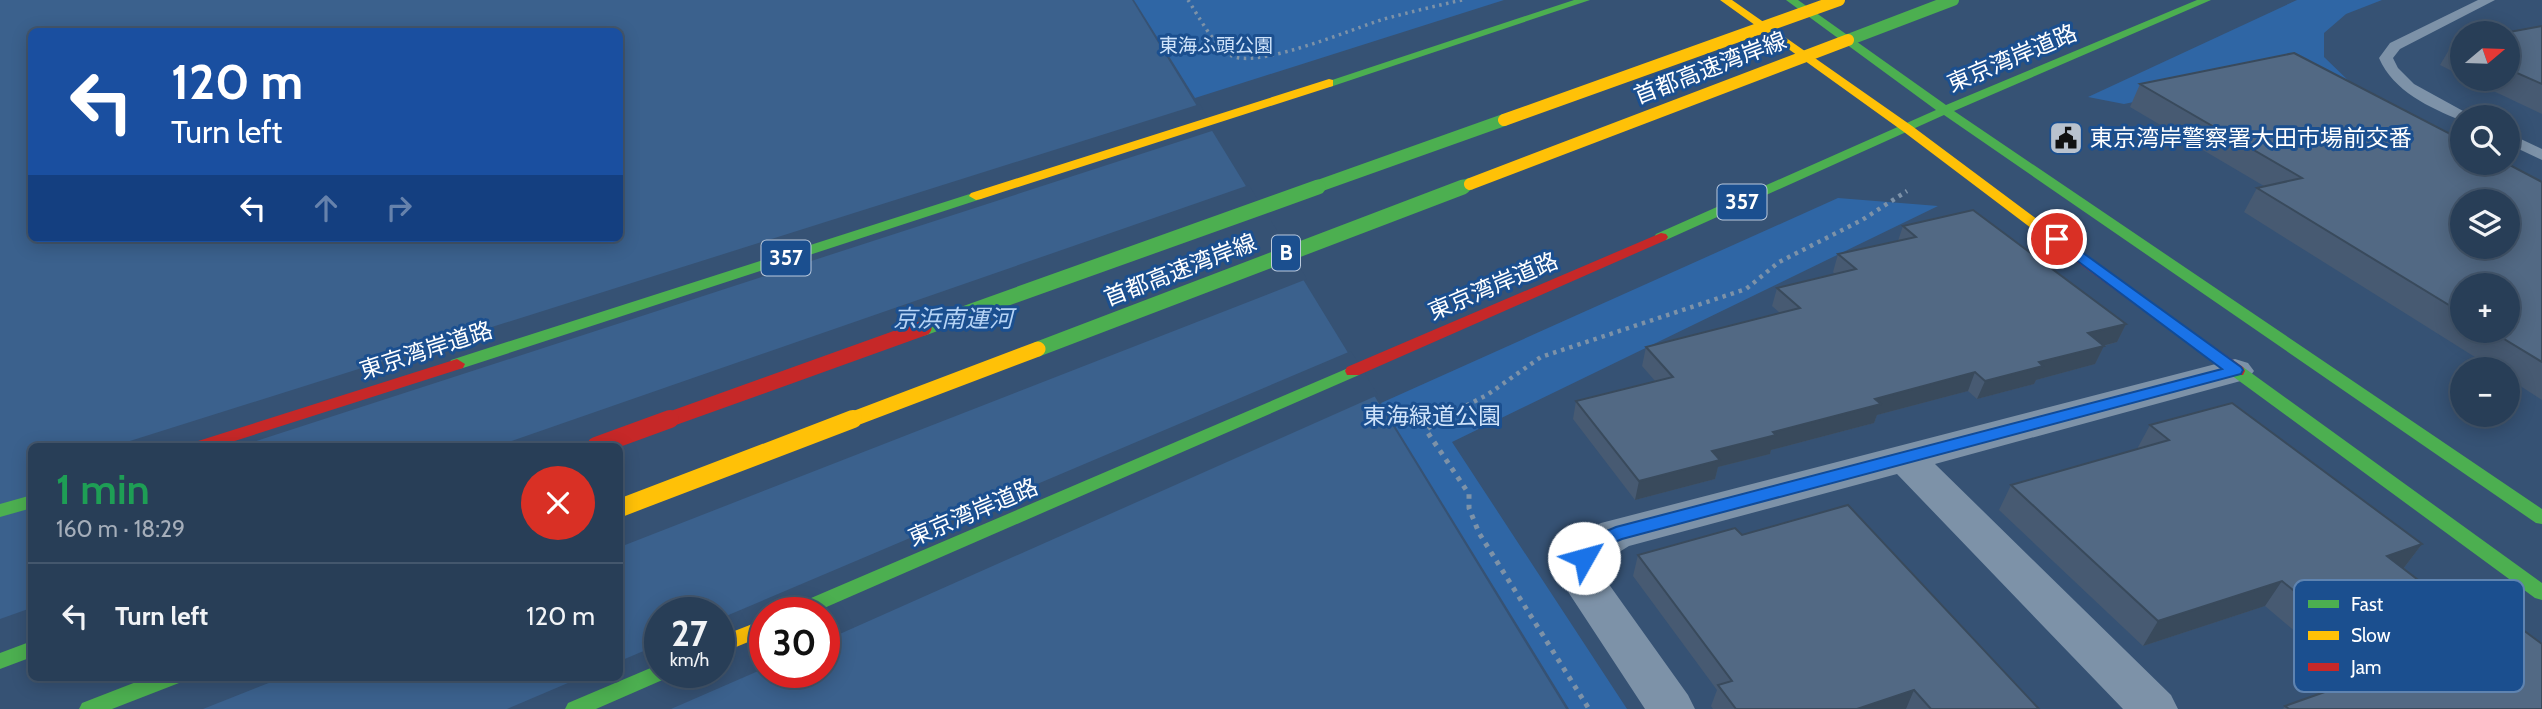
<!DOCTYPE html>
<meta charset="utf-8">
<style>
body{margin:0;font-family:Cabin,"Noto Sans JP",sans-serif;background:#344961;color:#f1f3f6;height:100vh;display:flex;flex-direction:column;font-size:26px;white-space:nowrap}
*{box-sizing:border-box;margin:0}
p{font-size:23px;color:#a5aeba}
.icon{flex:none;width:38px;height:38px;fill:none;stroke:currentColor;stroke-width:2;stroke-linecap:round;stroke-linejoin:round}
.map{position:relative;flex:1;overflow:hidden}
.sheet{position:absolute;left:28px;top:443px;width:595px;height:238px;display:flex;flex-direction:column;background:#283e57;border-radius:10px;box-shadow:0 4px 18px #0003,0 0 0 2px #44576d}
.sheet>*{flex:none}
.guide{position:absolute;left:28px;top:28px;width:595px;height:214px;border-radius:10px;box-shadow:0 4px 18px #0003,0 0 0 2px #44576d;background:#1a4fa0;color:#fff;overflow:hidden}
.needle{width:46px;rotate:71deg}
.fabs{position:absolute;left:2450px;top:21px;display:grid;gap:14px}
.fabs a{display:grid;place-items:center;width:70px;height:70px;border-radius:50%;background:#283e57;box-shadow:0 4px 18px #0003,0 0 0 2px #44576d;font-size:35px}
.speed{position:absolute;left:644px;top:597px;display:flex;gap:14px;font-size:35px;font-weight:700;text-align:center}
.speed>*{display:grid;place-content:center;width:91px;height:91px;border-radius:50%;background:#283e57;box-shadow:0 4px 18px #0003,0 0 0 2px #44576d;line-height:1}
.speed small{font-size:18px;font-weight:400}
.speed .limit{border:10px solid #d22;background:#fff;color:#111}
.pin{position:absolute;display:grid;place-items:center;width:60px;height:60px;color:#fff;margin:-30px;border:4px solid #fff;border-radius:50%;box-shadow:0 2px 7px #0007}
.me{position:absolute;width:77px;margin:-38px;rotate:52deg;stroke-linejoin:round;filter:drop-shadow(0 0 5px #0008)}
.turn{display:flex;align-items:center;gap:24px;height:147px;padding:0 28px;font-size:32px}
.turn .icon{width:91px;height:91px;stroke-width:2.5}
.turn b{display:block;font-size:49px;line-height:60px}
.lanes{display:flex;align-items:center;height:66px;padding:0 28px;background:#0003;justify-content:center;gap:35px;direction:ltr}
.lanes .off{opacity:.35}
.round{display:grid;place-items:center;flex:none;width:74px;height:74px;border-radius:37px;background:#344961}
.headline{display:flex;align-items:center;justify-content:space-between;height:119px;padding:0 28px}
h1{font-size:42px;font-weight:600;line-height:52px;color:#1e9e55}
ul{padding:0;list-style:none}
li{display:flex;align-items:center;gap:21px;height:105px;padding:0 28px;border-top:2px solid #44576d}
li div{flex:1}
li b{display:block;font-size:26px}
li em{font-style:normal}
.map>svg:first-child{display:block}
.green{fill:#2f66a5}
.water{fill:#3b618d;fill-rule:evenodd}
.pier{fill:#365274}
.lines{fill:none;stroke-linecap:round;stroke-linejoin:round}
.path-far2{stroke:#7d92a8;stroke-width:3.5;stroke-dasharray:2.5 4.5;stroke-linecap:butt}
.path-far1{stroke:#7d92a8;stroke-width:4.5;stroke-dasharray:3.5 5;stroke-linecap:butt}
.path{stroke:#7d92a8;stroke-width:5;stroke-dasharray:4.5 6;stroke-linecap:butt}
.lane{fill:#7d92a8;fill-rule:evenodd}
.street{fill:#7d92a8;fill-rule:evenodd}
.fast{fill:#4caf50;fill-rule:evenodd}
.slow{fill:#ffc107;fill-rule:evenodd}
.jam{fill:#c62828;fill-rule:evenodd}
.fast-bridge-far1{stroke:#4caf50;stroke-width:12}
.fast-bridge{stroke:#4caf50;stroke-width:15}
.slow-bridge-far2{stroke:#ffc107;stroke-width:12}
.slow-bridge-far1{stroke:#ffc107;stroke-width:15}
.slow-bridge{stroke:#ffc107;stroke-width:18}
.jam-bridge-far1{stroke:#c62828;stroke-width:15}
.jam-bridge{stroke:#c62828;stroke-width:18}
.wall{fill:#475a72;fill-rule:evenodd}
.shaded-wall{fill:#394a5c}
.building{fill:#526984;stroke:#394a5c;stroke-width:2;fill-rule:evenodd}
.route{fill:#1a73e8;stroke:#114b97;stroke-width:2}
.labels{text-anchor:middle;stroke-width:6;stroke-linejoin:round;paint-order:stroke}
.far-park-label{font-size:19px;fill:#cfe3fa;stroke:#1b4f8f}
.shield{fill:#1b4f8f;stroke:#bbcadd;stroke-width:2}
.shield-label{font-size:21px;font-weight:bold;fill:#fff}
.street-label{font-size:23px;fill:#fff;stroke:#1b4f8f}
.poi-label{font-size:23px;fill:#fff;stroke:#1b4f8f;text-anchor:start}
.park-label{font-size:23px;fill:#cfe3fa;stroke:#1b4f8f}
.water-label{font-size:24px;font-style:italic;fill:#b5d3f5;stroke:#1b4f8f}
.key{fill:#1b4f8f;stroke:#5f84b1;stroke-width:2}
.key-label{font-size:19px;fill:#fff}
</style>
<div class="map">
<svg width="2542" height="709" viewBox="0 0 2542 709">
<rect width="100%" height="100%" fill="#365274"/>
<path class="green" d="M1134 0H1504L1195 98Z
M2297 0H2382L2346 14 2324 33V57L2354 86 2295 69 2124 104 2088 97Z
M1838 198 1938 206 1452 442 1627 709H1569L1381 403Z"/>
<path class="water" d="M0 0H1132L1566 709H0ZM32 32H620V238H32ZM32 446H620V677H32ZM660 612H719V672H660ZM765 612H824V672H765Z"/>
<path class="pier" d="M1200 104 1215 130 241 446H114Z
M1249 185 1307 279 620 547V446H497Z
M1351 351 1378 395 824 641V612H765V668L671 709H507L582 677H620V661L660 644V672H719V619Z
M31 608 32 677H284L203 709H0V619Z"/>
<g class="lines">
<path class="path-far2" d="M1188 0C1198 15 1217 52 1235 57 1265 66 1352 29 1384 19 1410 12 1436 6 1462 0"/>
<path class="path-far1" d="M1436 421 1487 395 1541 357 1746 289 1779 262 1862 220 1907 191"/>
<path class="path" d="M1439 419 1426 430 1469 494V508L1479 533 1589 709"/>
<path class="lane" d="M2478 0H2495L2400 49 2393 58 2398 68 2414 84 2474 117H2462V121C2429 107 2394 92 2379 58L2390 43Z
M2508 133 2542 149V160L2508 144Z"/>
<path class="street" d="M2235 359 2248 363 2254 371 2248 379 1935 464 2171 695 2178 709H2123L1897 474 1629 546 1606 560 1603 576 1688 695 1695 709H1645L1559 578C1563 550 1576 535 1601 523Z"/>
<path class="fast" d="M1574 0H1590L1333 86 1329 87 1323 83Z
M1786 0H1798L1946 105 2197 0H2211L1954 111 2542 509V524L2536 523 1944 115 1666 240H1656L1654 237 1656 234 1936 110Z
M976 192 981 193 983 196 981 199 463 368 457 369 449 364 451 360Z
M1353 366 1359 367 1361 371 1359 375 815 612H787L790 607Z
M2237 366 2243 367 2542 583V600L2535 598 2231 375 2229 371Z
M32 495V508L0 517V504Z
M32 641V657L0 669V653Z
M660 664V672H670L667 678 596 709H565L568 703Z
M149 677H182L179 683 112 709H79L82 703Z"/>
<path class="slow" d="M1720 0H1732L1912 126 2069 243 2071 246 2069 249H2059L1904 132Z
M1329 79 1333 80V86L981 199 976 200 969 196 971 193Z
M765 619V635L719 654V637Z"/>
<path class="jam" d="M1661 233 1666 234 1668 237 1666 240 1359 375H1347L1345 371 1347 367Z
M2064 242 2243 367 2245 371 2243 375H2231L2059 249 2057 246 2059 243Z
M457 359 465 364 463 368 219 446H192L195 442Z"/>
<path class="fast-bridge-far1" d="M1848 40 1953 0
M1313 188 1504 120
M1458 188 1470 184"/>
<path class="fast-bridge" d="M924 328 1318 187
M1038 349 1463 187"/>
<path class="slow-bridge-far2" d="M1504 120 1839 0
M1470 184 1848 40"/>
<path class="slow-bridge-far1" d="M848 421 1038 349"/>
<path class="slow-bridge" d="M620 508 853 419"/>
<path class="jam-bridge-far1" d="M665 421 924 328"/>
<path class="jam-bridge" d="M596 446 670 419"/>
</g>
<path class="wall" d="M2542 26V114L2468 79H2508V33Z
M2462 41V76L2440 65 2453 43Z
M2140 84 2542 182V400L2508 378V369H2494L2244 212 2257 188 2264 186 2130 107ZM2462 285 2508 331H2462Z
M1903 226 2126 324 2117 342 2104 346 2095 364 2036 380 2034 384 1977 399 1968 391 1877 415 1874 423 1771 450 1770 454 1718 467 1715 479 1635 500 1573 419 1576 401 1656 382 1642 366 1646 347 1780 313 1772 306 1777 288 1835 274 1833 272 1838 254 1898 241Z
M2150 425 2422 544 2404 568 2542 709H2283L2285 706 2333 689 2330 687 2342 671 2265 606 2143 646 1999 510 2011 485 2137 449Z
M1742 535 2039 709H1713L1711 706 1717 690 1633 576 1638 555Z"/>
<path class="shaded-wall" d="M2126 324 2117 342 2080 352 2088 333Z
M2104 346 2095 364 2036 380 2034 384 1977 399 1985 381 2039 362Z
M1975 372 1968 391 1877 415 1874 423 1771 450 1770 454 1718 467 1715 479 1635 500 1639 481 1712 451 1875 399Z
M2422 544 2403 569 2387 556Z
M2282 581 2265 606 2143 646 2158 621Z
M1914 690 1906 709H1857Z"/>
<path class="building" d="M2542 26V84L2508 69V33H2504Z
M2462 41V48L2453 43Z
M2294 53 2462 140V163H2506L2542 182V362L2491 331H2508V285H2462V313L2257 188 2302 178 2140 84ZM2462 201H2508V247H2462Z
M1973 210 2126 324 2088 333 2104 346 2039 362 2043 366 1985 381 1975 372 1875 399 1881 404 1773 432 1776 435 1712 451 1720 460 1639 481 1576 401 1673 377 1646 347 1800 308 1777 288 1856 269 1838 254 1916 237 1903 226Z
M2232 403 2422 544 2387 556 2469 619 2496 610 2542 644V709H2289L2285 706 2367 677 2349 661 2371 654 2282 581 2158 621 2011 485 2169 440 2150 425Z
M1848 505 2039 709H1931L1914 690 1857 709H1736L1718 685 1732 681 1638 555 1735 528 1742 535Z"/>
<path class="route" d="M2057 234 2241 367 2243 370 2241 374 1622 539 1603 547 1590 563H1577L1574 558 1590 538 1616 527 2222 369 2052 242 2050 239Z"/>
<defs>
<g id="civic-square" transform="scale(1.75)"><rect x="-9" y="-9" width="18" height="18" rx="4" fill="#b9c2ce" stroke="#1b4f8f"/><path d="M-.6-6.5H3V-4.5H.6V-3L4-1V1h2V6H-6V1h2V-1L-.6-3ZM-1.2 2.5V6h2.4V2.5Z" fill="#111"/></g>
</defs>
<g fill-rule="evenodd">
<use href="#civic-square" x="2066" y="138"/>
</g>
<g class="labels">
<g class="far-park-label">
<text x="1216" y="52">東海ふ頭公園</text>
</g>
<g class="shield">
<rect x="1717.5" y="184.5" width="49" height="35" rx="5"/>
<rect x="1272" y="235.5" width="28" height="35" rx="5"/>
<rect x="761.5" y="240.5" width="49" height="35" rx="5"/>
</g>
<g class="shield-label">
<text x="1742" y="209">357</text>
<text x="1286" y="260">B</text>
<text x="786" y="265">357</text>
</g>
<g class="street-label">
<text transform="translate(2012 58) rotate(-23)" y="8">東京湾岸道路</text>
<text transform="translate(1710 68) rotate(-21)" y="8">首都高速湾岸線</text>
<text transform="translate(1180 270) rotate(-21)" y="8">首都高速湾岸線</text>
<text transform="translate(1493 286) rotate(-23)" y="8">東京湾岸道路</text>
<text transform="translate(426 350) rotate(-18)" y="8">東京湾岸道路</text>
<text transform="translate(973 512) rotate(-23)" y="8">東京湾岸道路</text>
</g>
<g class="poi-label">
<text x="2090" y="146">東京湾岸警察署大田市場前交番</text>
</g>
<g class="park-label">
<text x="1432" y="424">東海緑道公園</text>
</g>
<g class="water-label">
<text x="953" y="327">京浜南運河</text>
</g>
</g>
<rect x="2294" y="580" width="230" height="112" rx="10" class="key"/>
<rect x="2308" y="600" width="31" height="8" fill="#4caf50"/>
<rect x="2308" y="631" width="31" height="9" fill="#ffc107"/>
<rect x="2308" y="663" width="31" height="8" fill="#c62828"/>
<g class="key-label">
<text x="2351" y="611">Fast</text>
<text x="2351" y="642">Slow</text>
<text x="2351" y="674">Jam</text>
</g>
</svg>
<div class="fabs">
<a><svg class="needle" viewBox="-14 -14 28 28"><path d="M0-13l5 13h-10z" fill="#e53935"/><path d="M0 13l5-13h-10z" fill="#a5aeba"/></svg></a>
<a><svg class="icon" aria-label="search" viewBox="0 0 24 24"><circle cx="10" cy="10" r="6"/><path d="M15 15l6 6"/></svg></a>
<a><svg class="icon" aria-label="layers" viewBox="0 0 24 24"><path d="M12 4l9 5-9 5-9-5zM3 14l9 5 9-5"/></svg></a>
<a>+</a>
<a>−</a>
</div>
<div class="speed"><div>27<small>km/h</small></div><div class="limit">30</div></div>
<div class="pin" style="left:2057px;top:239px;background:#d93025"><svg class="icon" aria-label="arrive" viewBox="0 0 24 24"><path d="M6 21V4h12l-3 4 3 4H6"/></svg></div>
<svg class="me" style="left:1584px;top:558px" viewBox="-20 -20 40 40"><circle r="19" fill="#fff"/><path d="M0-13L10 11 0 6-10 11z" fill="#1a73e8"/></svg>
<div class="guide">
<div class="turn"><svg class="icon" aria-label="left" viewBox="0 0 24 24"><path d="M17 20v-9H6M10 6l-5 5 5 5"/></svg><div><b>120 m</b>Turn left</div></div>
<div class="lanes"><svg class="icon" aria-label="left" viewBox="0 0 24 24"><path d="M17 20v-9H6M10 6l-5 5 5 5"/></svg><svg class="icon off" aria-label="ahead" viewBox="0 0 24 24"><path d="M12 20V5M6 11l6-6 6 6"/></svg><svg class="icon off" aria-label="right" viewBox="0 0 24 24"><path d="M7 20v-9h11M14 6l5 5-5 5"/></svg></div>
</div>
<section class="sheet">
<div class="headline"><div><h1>1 min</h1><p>160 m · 18:29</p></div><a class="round" style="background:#d93025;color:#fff"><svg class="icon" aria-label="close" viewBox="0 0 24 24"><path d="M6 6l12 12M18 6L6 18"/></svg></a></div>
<ul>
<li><svg class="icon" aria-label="left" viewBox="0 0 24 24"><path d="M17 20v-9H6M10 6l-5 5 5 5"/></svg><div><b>Turn left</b></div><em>120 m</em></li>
</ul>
</section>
</div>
